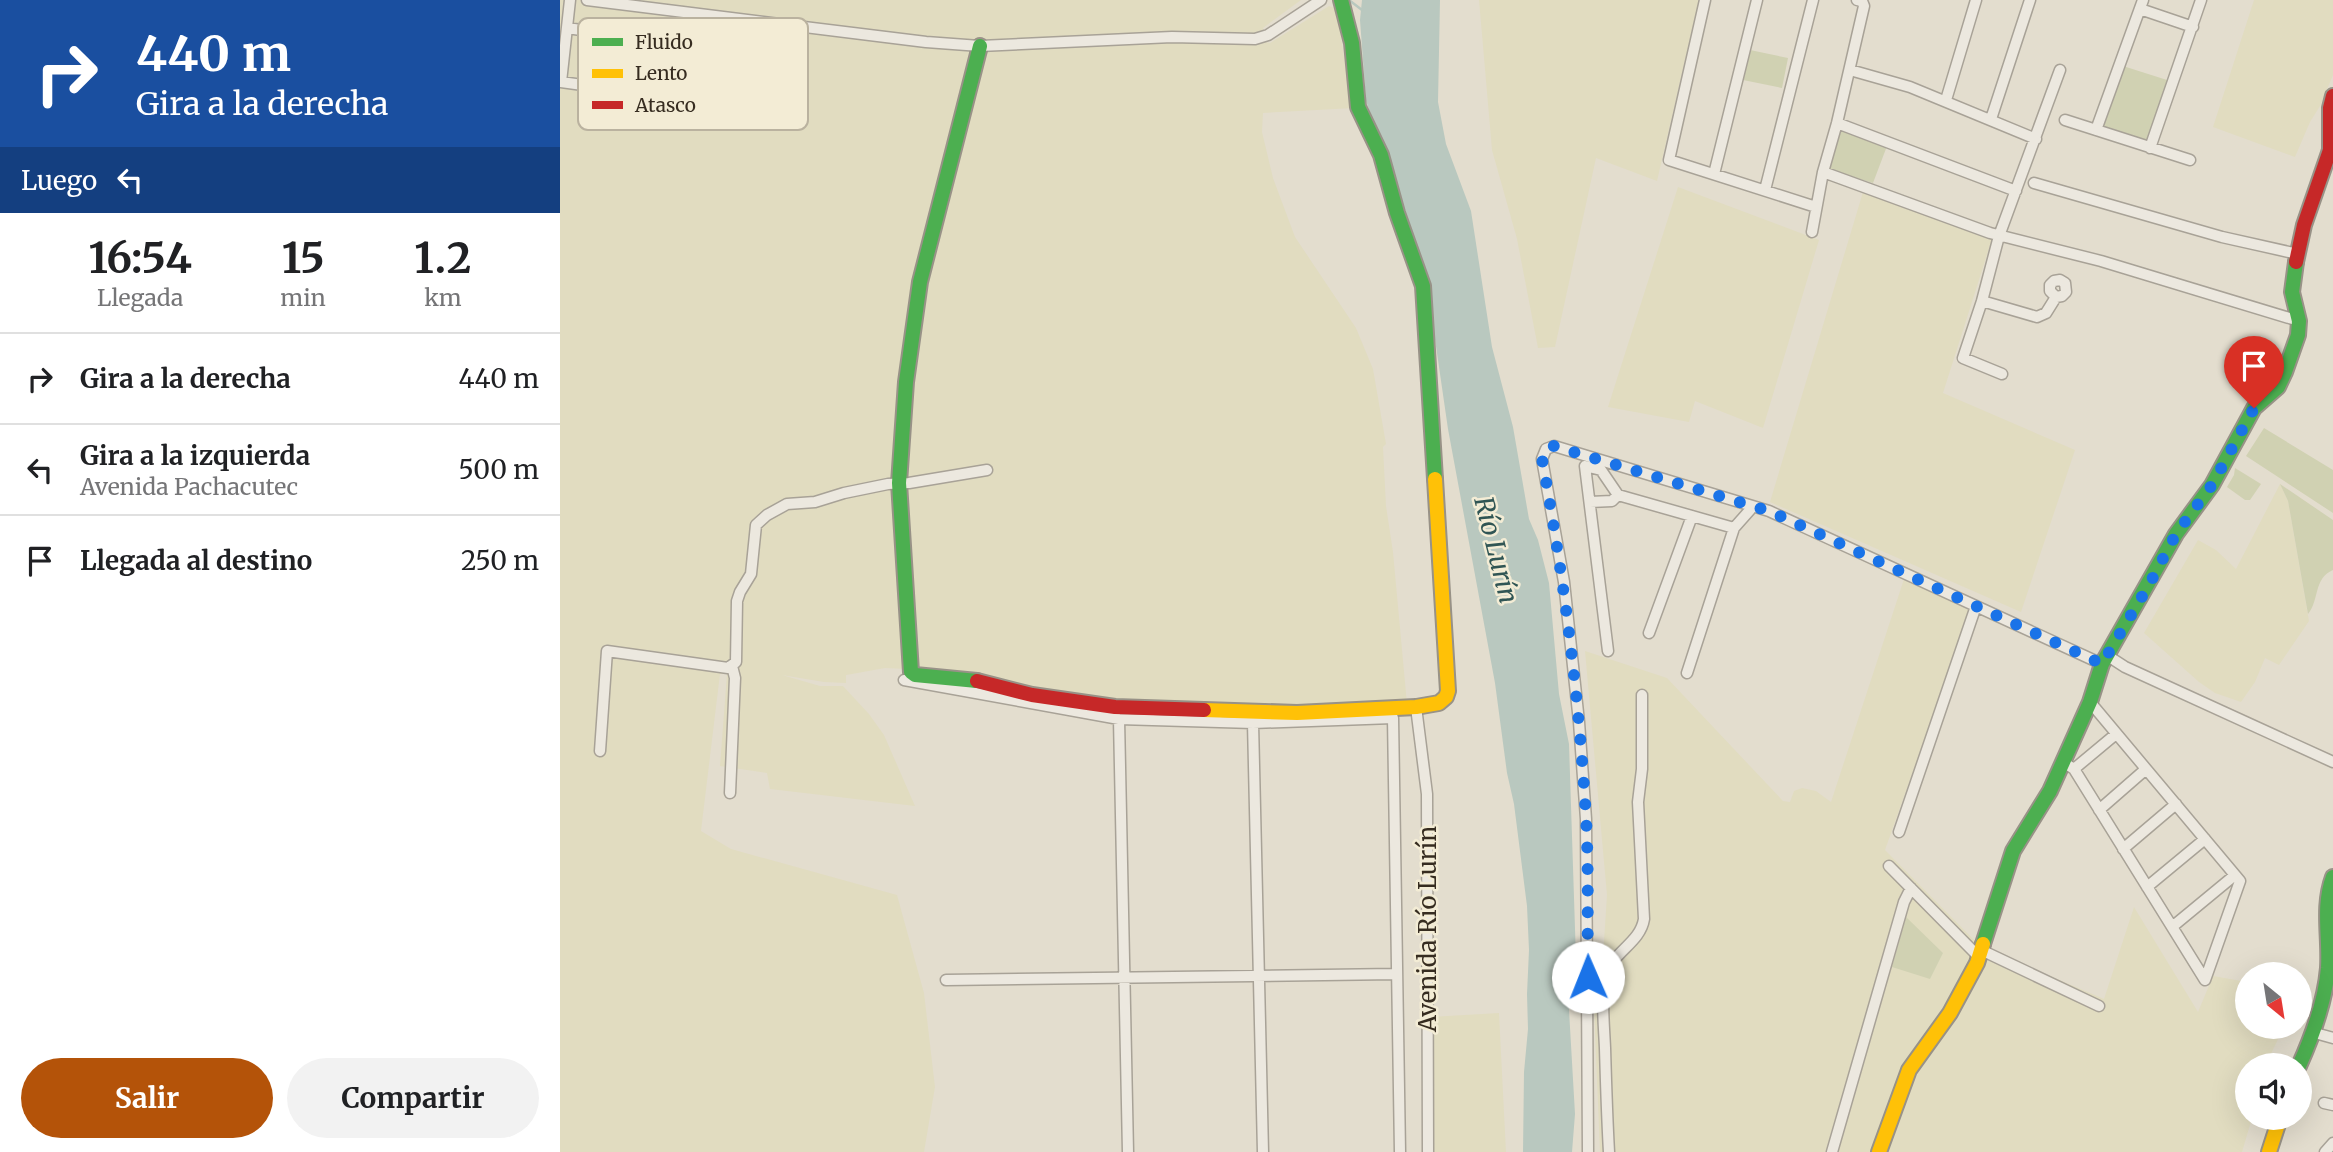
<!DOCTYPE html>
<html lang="es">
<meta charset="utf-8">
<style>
body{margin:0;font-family:Merriweather,serif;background:#f2f2f2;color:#202124;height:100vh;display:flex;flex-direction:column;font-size:26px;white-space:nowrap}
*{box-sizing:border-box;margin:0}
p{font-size:23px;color:#757577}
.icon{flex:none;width:38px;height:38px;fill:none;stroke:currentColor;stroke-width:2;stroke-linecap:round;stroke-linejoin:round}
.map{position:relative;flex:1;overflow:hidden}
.details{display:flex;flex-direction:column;background:#fff;width:560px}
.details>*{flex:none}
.guide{background:#1a4fa0;color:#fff;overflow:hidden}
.needle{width:46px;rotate:150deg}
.controls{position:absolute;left:1675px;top:962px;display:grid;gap:14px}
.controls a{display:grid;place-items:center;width:77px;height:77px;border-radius:50%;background:#fff;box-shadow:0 7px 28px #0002;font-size:35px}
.pin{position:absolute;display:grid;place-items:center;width:60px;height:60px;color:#fff;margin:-72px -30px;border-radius:50% 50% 50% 0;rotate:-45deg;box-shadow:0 0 7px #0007}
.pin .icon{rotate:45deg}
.me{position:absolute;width:77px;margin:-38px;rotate:359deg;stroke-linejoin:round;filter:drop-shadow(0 0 5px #0008)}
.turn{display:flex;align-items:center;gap:24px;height:147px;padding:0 21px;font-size:32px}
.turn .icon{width:91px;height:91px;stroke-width:2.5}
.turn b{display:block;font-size:49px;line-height:60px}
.then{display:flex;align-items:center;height:66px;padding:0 21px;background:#0003;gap:14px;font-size:26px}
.eta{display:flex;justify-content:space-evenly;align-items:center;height:119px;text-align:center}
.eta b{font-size:42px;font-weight:700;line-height:49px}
.primary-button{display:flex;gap:14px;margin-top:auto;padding:14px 21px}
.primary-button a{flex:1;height:80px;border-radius:42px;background:#b45309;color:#fff;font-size:28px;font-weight:700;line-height:80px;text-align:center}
.primary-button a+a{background:#f2f2f2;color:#202124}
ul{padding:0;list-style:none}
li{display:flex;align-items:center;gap:21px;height:91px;padding:0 21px;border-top:2px solid #e0e0e0}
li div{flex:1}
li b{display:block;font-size:26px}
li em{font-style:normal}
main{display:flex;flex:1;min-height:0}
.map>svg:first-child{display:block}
.farmland{fill:#e1dcc0}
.green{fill:#d0d1b2}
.water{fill:#b9c8bf}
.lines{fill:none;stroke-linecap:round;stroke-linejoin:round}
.stream{stroke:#b9c8bf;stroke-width:2.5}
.street-casing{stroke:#a8a297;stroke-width:13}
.fast-casing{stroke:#989287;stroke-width:18}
.slow-casing{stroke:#989287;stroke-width:18}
.jam-casing{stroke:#989287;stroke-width:18}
.street{stroke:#ece8df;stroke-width:10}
.fast{stroke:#4caf50;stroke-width:14}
.slow{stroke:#ffc107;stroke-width:14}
.jam{stroke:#c62828;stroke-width:14}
.route{stroke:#1a73e8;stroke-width:12;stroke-dasharray:0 21.6}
.labels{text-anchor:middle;stroke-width:5;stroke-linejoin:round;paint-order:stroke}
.street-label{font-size:24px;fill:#362c20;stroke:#f3ecd5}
.water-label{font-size:26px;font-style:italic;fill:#305554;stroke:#f3ecd5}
.key{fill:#f3ecd5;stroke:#bab29f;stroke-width:2}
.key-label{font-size:19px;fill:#362c20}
</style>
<main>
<section class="details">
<div class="guide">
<div class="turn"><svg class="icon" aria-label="right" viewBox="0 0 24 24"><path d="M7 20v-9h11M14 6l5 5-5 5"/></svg><div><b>440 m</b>Gira a la derecha</div></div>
<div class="then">Luego<svg class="icon" aria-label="left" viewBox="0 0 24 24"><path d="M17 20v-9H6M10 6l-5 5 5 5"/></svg></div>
</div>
<div class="eta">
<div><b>16:54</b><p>Llegada</p></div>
<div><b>15</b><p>min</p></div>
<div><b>1.2</b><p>km</p></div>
</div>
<ul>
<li><svg class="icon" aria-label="right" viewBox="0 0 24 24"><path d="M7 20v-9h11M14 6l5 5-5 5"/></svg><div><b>Gira a la derecha</b></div><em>440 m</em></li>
<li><svg class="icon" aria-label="left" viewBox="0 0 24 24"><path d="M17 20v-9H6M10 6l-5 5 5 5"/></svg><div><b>Gira a la izquierda</b><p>Avenida Pachacutec</p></div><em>500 m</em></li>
<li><svg class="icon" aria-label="arrive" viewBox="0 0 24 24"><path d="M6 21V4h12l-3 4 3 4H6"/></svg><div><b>Llegada al destino</b></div><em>250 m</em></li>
</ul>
<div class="primary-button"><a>Salir</a><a>Compartir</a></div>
</section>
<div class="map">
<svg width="1773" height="1152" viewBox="0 0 1773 1152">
<rect width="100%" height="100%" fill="#e3ddce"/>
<path class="farmland" d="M0 0H741L703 28 706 42 710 43 769 6 777 9 789 92 794 108 703 113 702 132 713 178 735 237 796 328 813 369 826 444 823 447 826 506 833 552 847 704 726 708 558 703 427 678 347 669 325 668 292 674 286 675V683L264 682 222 675 260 686H283L309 714 324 735 355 806 210 789 207 773 160 766 167 674H160L141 831 171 849 337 895 364 993 375 1087 364 1152H0Z
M919 0H1139L1097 181 1036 158 995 347 978 348 957 239 932 150Z
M1694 0H1773V75L1760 106 1750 122 1735 157 1653 127Z
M1118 187 1259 240 1203 428 1135 401 1129 422 1048 407Z
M1303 192 1432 239 1383 393 1515 450 1461 612 1210 502Z
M1720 484 1728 501 1749 621 1719 665 1705 658 1695 682 1681 702 1655 693 1639 682 1584 633 1638 540 1656 550 1676 569Z
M1344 579 1411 609 1325 850 1420 946 1544 999 1574 907 1638 1012 1653 976 1687 982V1027H1724L1705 1066H1687V1118H1692L1682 1152H1040L1034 1008 1043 957 1047 895 1025 651 1107 678 1223 801 1230 802 1234 791 1242 788 1256 791 1271 802Z
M939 1013 946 1152H871L870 1017Z"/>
<path class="green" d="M1190 50 1228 58 1222 88 1183 80Z
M1563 66 1607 80 1587 141 1543 126Z
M1282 129 1327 146 1313 183 1267 169Z
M1704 428 1773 470V513L1686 456Z
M1675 468 1701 484 1690 500H1685L1667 487 1674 475Z
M1720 484 1773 520V570C1753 579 1760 599 1748 614L1728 501Z
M1346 917 1383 953 1370 979 1332 967Z"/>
<path class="water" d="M802 0H880L878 102 886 144 911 211 932 347 953 427 969 519 978 540 989 583 999 694 1009 744 1016 959 1009 1010 1015 1114 1012 1152H963L964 1072 968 1029 967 994 969 950 967 906 954 804 947 773 935 683 888 429 868 291 840 196 806 101 800 20Z"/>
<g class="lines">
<path class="stream" d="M789 0 802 10"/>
<g class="street-casing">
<path id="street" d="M10 0 1 82 160 104
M27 0 366 42 420 46 612 37 695 39 708 35 761 0
M1145 0 1109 160 1256 207
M1580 9 1633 27
M7 28 170 51
M1290 70 1350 87 1476 139
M1386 100 1416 0
M1431 119 1470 0
M1505 120 1630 160
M1277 123 1456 191
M1536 130 1583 0
M1590 148 1641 0
M1263 172 1430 233 1541 261 1739 321
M1154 174 1197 0
M1474 183 1662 237 1738 254
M1205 190 1253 0
M1252 232 1263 172 1277 123 1304 6 1302 1 1297 0
M1422 301 1477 317 1486 313 1496 297 1502 296 1506 292 1505 283 1500 280 1494 281 1490 285V291L1496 297
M1442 374 1403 358 1422 301 1439 236 1500 70
M1030 502 1052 501 1058 495
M1174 528 1190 510 1191 506
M1089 633 1132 516
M1048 651 1025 466 1041 470 1058 495 1174 528 1127 673
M1548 656 1565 667 1773 762
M344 680 559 719 693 723 833 718 840 1152
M1530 702 1680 881 1645 980
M856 707 867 794 868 1152
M559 719 568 1152
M693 723 703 1152
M40 751 47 651 168 668 176 662 177 601 180 592 191 574 196 525 207 515 227 504 255 502 284 493 328 484 349 483 427 470
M1503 762 1514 769 1645 980
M1514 769 1556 734
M170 793 175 678 172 666
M1539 810 1586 769
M1339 832 1416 606
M1563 849 1616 804
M1329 866 1419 957
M1587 887 1645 839
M1612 927 1675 875
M1421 950 1539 1006
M386 980 835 974
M1755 1033 1773 1038
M1764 1103 1773 1105
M1028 1152 1026 819 1019 722 1004 582 982 459 986 449 994 446 1209 511 1542 664
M1049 1152C1047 1117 1046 1083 1045 1048 1044 1024 1041 1000 1046 977 1051 952 1080 944 1084 919L1078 802 1082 769V695
M1272 1152 1344 902 1351 888
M1765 1152 1773 1143"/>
</g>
<g class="fast-casing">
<path id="fast" d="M781 0 792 43 798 107 821 155 837 213 863 286 875 479
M417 681 355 675 351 672 339 483 346 382 360 282 420 46
M1423 944 1453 851 1490 791 1530 702 1542 664 1616 534 1652 485 1694 408 1718 387 1725 372 1738 335 1739 321 1732 292 1736 262
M1739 1066C1753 1035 1765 1002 1768 968 1770 937 1762 907 1773 877"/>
</g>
<g class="slow-casing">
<path id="slow" d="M644 710 737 713 856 707 879 703 886 697 888 691 875 479
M1319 1152 1349 1070 1390 1013 1417 963 1423 944
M1709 1152 1720 1118"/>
</g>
<g class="jam-casing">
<path id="jam" d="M1736 262 1744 225 1770 150V108L1773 96
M417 681 472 695 555 707 644 710"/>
</g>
<use href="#street" class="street"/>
<use href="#fast" class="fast"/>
<use href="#slow" class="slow"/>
<use href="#jam" class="jam"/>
</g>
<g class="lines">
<path class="route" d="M1028 977C1027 924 1029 871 1026 818 1019 697 1004 578 982 459L986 449 994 446 1209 511 1542 664 1590 583 1616 534 1652 485 1694 408"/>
</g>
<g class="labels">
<g class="street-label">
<text transform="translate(868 929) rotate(-90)" y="8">Avenida Río Lurín</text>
</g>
<g class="water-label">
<text transform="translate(936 550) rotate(76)" y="9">Río Lurín</text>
</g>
</g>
<rect x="18" y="18" width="230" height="112" rx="10" class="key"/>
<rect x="32" y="38" width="31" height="8" fill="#4caf50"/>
<rect x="32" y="69" width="31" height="9" fill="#ffc107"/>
<rect x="32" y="101" width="31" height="8" fill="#c62828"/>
<g class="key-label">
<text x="75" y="49">Fluido</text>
<text x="75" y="80">Lento</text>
<text x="75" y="112">Atasco</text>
</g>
</svg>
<div class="controls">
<a><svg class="needle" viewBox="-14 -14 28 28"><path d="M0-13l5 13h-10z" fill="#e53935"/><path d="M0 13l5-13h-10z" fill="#757577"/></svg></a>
<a><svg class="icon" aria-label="sound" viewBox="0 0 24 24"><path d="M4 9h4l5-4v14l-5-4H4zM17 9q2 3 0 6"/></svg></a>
</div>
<div class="pin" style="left:1694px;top:408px;background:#d93025"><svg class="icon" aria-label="arrive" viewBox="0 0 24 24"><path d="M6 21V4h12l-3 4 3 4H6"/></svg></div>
<svg class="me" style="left:1028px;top:977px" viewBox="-20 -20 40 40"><circle r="19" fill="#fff"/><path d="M0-13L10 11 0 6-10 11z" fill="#1a73e8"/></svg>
</div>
</main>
